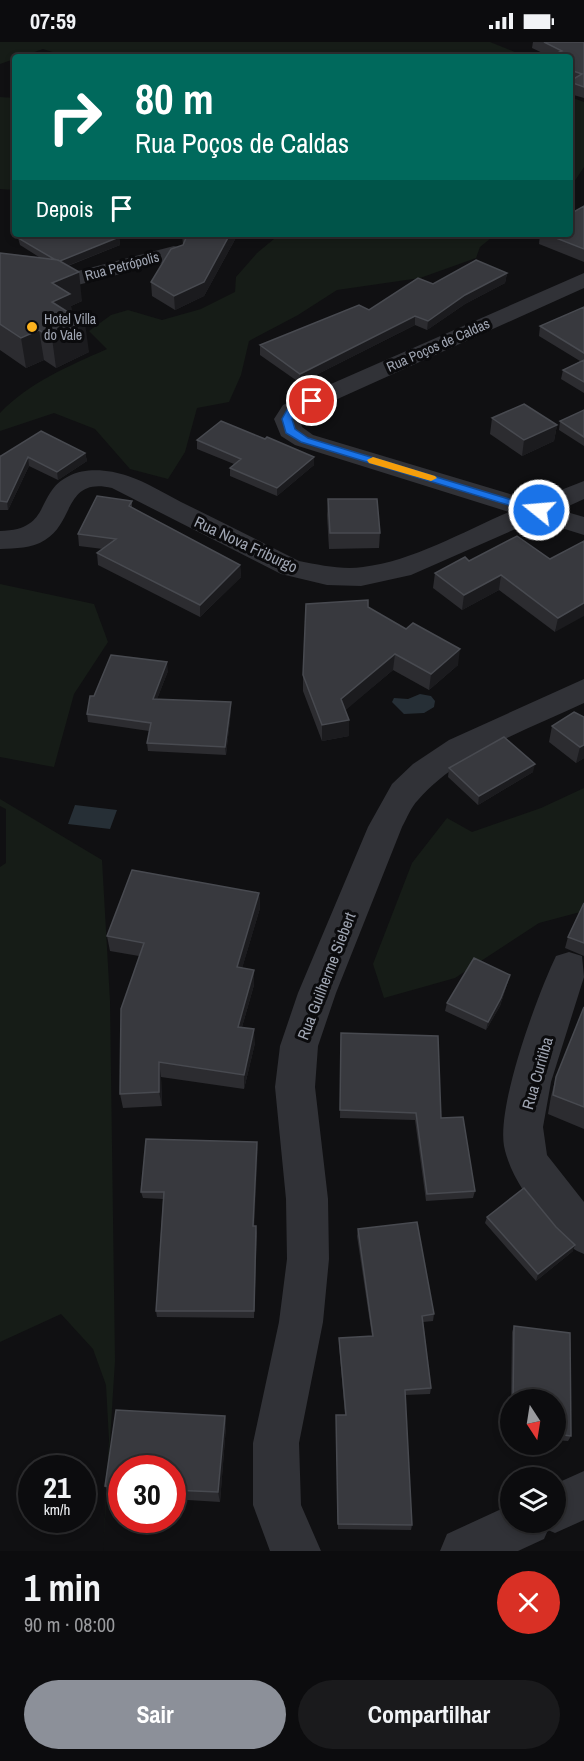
<!DOCTYPE html>
<html lang="pt">
<meta charset="utf-8">
<style>
body{margin:0;font-family:"Archivo Narrow",sans-serif;background:#1a1a1c;color:#f1f3f6;height:100vh;display:flex;flex-direction:column;font-size:22px;white-space:nowrap}
*{box-sizing:border-box;margin:0}
p{font-size:20px;color:#9a9b9e}
.icon{flex:none;width:33px;height:33px;fill:none;stroke:currentColor;stroke-width:2;stroke-linecap:round;stroke-linejoin:round}
.map{position:relative;height:1509px;overflow:hidden}
.panel{display:flex;flex-direction:column;background:#0c0c0e;flex:1}
.panel>*{flex:none}
.guide{position:absolute;left:12px;top:12px;width:561px;height:183px;border-radius:6px;box-shadow:0 3px 9px #0003,0 0 0 2px #2c2c2e;background:#00695c;color:#fff;overflow:hidden}
.needle{width:39px;rotate:168deg}
.controls{position:absolute;left:500px;top:1347px;display:grid;gap:12px}
.controls a{display:grid;place-items:center;width:66px;height:66px;border-radius:50%;background:#0c0c0e;box-shadow:0 3px 9px #0003,0 0 0 2px #2c2c2e;font-size:30px}
.speed{position:absolute;left:18px;top:1413px;display:flex;gap:12px;font-size:30px;font-weight:700;text-align:center}
.speed>*{display:grid;place-content:center;width:78px;height:78px;border-radius:50%;background:#0c0c0e;box-shadow:0 3px 9px #0003,0 0 0 2px #2c2c2e;line-height:1}
.speed small{font-size:15px;font-weight:400}
.speed .limit{border:9px solid #d22;background:#fff;color:#111}
.pin{position:absolute;display:grid;place-items:center;width:51px;height:51px;color:#fff;margin:-26px;border:3px solid #fff;border-radius:50%;box-shadow:0 2px 6px #0007}
.me{position:absolute;width:66px;margin:-33px;rotate:287deg;stroke-linejoin:round;filter:drop-shadow(0 0 4px #0008)}
.turn{display:flex;align-items:center;gap:21px;height:126px;padding:0 24px;font-size:27px}
.turn .icon{width:78px;height:78px;stroke-width:2.5}
.turn b{display:block;font-size:42px;line-height:51px}
.then{display:flex;align-items:center;height:57px;padding:0 24px;background:#0003;gap:12px;font-size:22px}
.round{display:grid;place-items:center;flex:none;width:63px;height:63px;border-radius:32px;background:#1a1a1c}
.overview{display:flex;align-items:center;justify-content:space-between;height:102px;padding:0 24px}
h1{font-size:36px;font-weight:700;line-height:45px}
.cta{display:flex;gap:12px;margin-top:auto;padding:12px 24px}
.cta a{flex:1;height:69px;border-radius:36px;background:#8c9099;color:#fff;font-size:24px;font-weight:700;line-height:69px;text-align:center}
.cta a+a{background:#1a1a1c;color:#f1f3f6}
.status{display:flex;justify-content:space-between;align-items:center;height:42px;padding:0 30px;background:#0c0c0e;direction:ltr}
.status svg{height:16px;fill:currentColor}
.map>svg:first-child{display:block}
.green{fill:#161c17}
.water{fill:#262f36}
.lines{fill:none;stroke-linecap:round;stroke-linejoin:round}
.minor{fill:#313237;fill-rule:evenodd}
.wall{fill:#2c2c30}
.shaded-wall{fill:#1b1b1e}
.building{fill:#38393e;stroke:#484a50;stroke-width:1.5}
.route{fill:#1a73e8;stroke:#114b97;stroke-width:1.5}
.slow{fill:#f59e0b}
.poi-dot{fill:#fcb21e;stroke:#0b0b0d;stroke-width:2}
.labels{text-anchor:middle;stroke-width:6;stroke-linejoin:round;paint-order:stroke}
.far-street-label{font-size:14px;fill:#a0a6b3;stroke:#0b0b0d}
.far-poi-label{font-size:14px;fill:#a0a6b3;stroke:#0b0b0d;text-anchor:start}
.street-label{font-size:16px;fill:#a0a6b3;stroke:#0b0b0d}
</style>
<div class="status"><b>07:59</b><svg viewBox="0 0 49 12"><path d="M0 12V9h3v3zM5 12V6h3v6zM10 12V3h3v9zM15 12V0h3v12zM26 1h20v11H26zM47 4h2v5h-2z"/></svg></div>
<div class="map">
<svg width="584" height="1509" viewBox="0 0 584 1509">
<rect width="100%" height="100%" fill="#101012"/>
<path class="green" d="M0 0H490L520 12V15H68L43 7 0 22Z
M0 55 15 56V148L0 147Z
M570 55 584 60V125L570 146Z
M280 192H496L480 205 476 216 420 236 337 248 298 273 249 299 241 333 229 360 197 366 185 410 168 437 130 427 95 387 54 371 0 389V371C30 340 69 324 107 307L89 289 111 273 128 268 162 278 201 267 235 250 236 235 257 211Z
M0 542 94 562 108 600 74 652 54 725 0 715Z
M584 746V869L539 881 455 936 384 956 373 922 412 821 447 776 472 790 541 766Z
M0 757 102 818 110 959 115 1319 103 1509 109 1398 106 1343 93 1307 61 1272 0 1300V825L6 821V767L0 764Z"/>
<path class="water" d="M420 652 431 654 435 659 434 665 424 671 404 672 392 660 394 656 408 657Z
M75 763 117 768 110 787 68 782Z"/>
<g class="lines">
<path class="minor" d="M174 204 182 206 185 211 182 216 70 245 0 237V223L70 231Z
M584 231V246L302 373 300 377 302 385 313 393 533 459 584 439V457L560 468 584 475V493L536 478 411 533 361 544 327 543 281 532 112 446C64 435 75 480 45 498 31 507 16 506 0 507V489C53 488 34 451 69 434 87 425 110 428 128 434 146 440 164 451 181 460 220 479 260 499 299 519 320 523 342 528 363 525 413 519 462 490 509 470L295 403 281 394 274 377 283 363Z
M584 637V661C527 688 460 710 418 758 411 765 407 776 402 785L336 951 318 1004 315 1045 328 1157 329 1217 323 1280 299 1401 301 1463 321 1509H270L253 1463V1401L279 1280 287 1217 286 1157 275 1045 280 1004 298 951 368 785 392 742 413 722 449 698Z
M569 910 582 914 584 935 551 1040 543 1085 547 1113 584 1160V1212C565 1205 554 1189 541 1173 525 1153 509 1129 504 1104 497 1062 537 954 556 914Z
M584 1429V1478L555 1491 548 1488 544 1497 518 1509H440L447 1492 510 1463V1480H555V1442Z"/>
</g>
<path class="wall" d="M533 0H584V56L570 52V15L549 14 532 6Z
M584 164V220L539 202 540 192H570Z
M182 192H238L204 254 175 268 152 254 151 240 183 203Z
M119 195 120 203 68 224 82 259 71 264 72 273 89 310 56 326 44 318 26 326 0 308V211L39 215 20 203 18 196Z
M507 231 505 241 465 262 427 288 415 283 300 341 260 313V303L369 268 433 242Z
M584 265V351L561 337 563 328 580 319 539 294 540 284Z
M584 368V404L559 388 560 379Z
M492 376 557 383 554 399 522 414 490 392Z
M265 397 314 415V423L277 454 230 434V426L234 422 197 407V398Z
M85 411 87 419 58 438 29 424 8 468H0V414Z
M328 457 380 491 379 506 329 507 327 473Z
M132 459V466L240 523 241 535 200 575 98 523 97 511 103 507 79 504 78 492Z
M584 499 555 590 499 548 462 568 433 546 435 531 469 519 550 517Z
M368 565 458 623 429 648 393 628 345 668 349 694 322 699 303 649V633Z
M168 629 157 657 231 668 226 713 148 709 147 701 149 689 88 680 87 672 94 654Z
M584 675V716L576 721 549 700 552 684Z
M449 726 533 730 478 763 448 735Z
M259 851 260 866 242 926 254 928V943L242 985 255 1001 244 1047 161 1035 162 1064 123 1066 120 1052 139 914 110 909 107 894Z
M584 861V914L565 906 568 895Z
M510 933 500 964 486 988 445 969 447 961Z
M584 965V1087L548 1072 551 1054 556 1035Z
M341 991 441 1076 475 1149 473 1156 426 1159 415 1078 340 1076Z
M257 1100 254 1184H256L257 1191 254 1276 157 1275 156 1269 163 1157 143 1156 141 1150Z
M487 1175 573 1209 536 1239 485 1181Z
M358 1187 434 1272 433 1279 423 1280 431 1346 430 1352 405 1353 412 1483 411 1488 338 1487 336 1378V1373H345L339 1302V1296L372 1294 357 1194Z
M514 1284 570 1291 571 1394 568 1399 555 1398V1358H511L512 1290Z
M116 1368 225 1374 226 1384 220 1460 172 1457V1426H122V1454L109 1453 105 1444Z"/>
<path class="shaded-wall" d="M230 192H238L204 254 175 268 174 254Z
M119 195 120 203 59 227 58 220Z
M79 230 82 259 71 264 73 281 52 260V241Z
M507 231 505 241 465 262 427 288 428 279 465 253Z
M415 274V283L300 341V332Z
M85 281 89 310 56 326 52 296Z
M39 288 44 318 26 326 21 296Z
M557 383 554 399 522 414 524 398Z
M85 411 87 419 58 438 57 430Z
M28 415 29 424 8 468 7 460Z
M314 415V423L277 454V446Z
M240 523 241 535 200 575V563Z
M501 533 499 548 462 568 464 553Z
M584 561V574L555 590 558 576Z
M460 607 458 623 429 648 431 632Z
M395 612 393 628 340 673 341 657Z
M167 620 168 629 154 665 153 657Z
M231 660V668L226 713 225 705Z
M349 678V694L322 699V683Z
M584 703V716L576 721 580 705Z
M535 722 533 730 478 763 479 754Z
M259 851 260 866 238 940 237 925Z
M254 928V943L238 999V985Z
M510 933 500 964 486 988 488 980Z
M254 987 255 1001 244 1047V1033Z
M159 1020 161 1035 162 1064 159 1050Z
M257 1100 258 1107 254 1191 253 1184Z
M575 1203 573 1209 536 1239 538 1232Z
M225 1374 226 1384 220 1460 218 1450Z"/>
<path class="building" d="M544 0H584V45L570 40V39L582 32 570 28V15H548L562 9Z
M584 164V207L546 192H570V172Z
M28 192H114L119 195 60 219 54 217 18 196Z
M183 192H230L204 240 174 254 151 240 171 207 183 203 186 196Z
M0 211 58 218 79 230 52 241 70 252 52 260 85 281 52 296 39 288 21 296 0 282Z
M476 218 507 231 465 253 428 279 415 274 300 332 260 303 359 263 369 268 418 236 433 242Z
M584 265V311L540 284Z
M584 318V340L563 328Z
M524 362 557 383 524 398 492 376Z
M584 368V395L560 379Z
M221 379 265 397 267 395 314 415 277 446 230 426 241 417 197 398Z
M41 389 85 411 57 430 28 415 7 460 0 459V414H1Z
M97 454 132 459 129 464 240 523 200 563 97 511 116 497 78 492Z
M328 457H377L380 491H330Z
M517 494 550 517 584 499V561L558 576 501 533 464 553 435 531 465 515 469 519Z
M368 558V565L406 587 413 581 460 607 431 632 395 612 341 657 349 678 322 683 303 633 306 562Z
M111 613 167 620 153 657 231 660 225 705 147 701 151 681 87 672 90 654H94Z
M574 670 584 675V703L580 705 552 684Z
M504 695 535 722 479 754 449 726Z
M132 828 259 851 237 925 254 928 238 985 254 987 244 1033 159 1020V1050L120 1052 121 967 144 901 107 894Z
M584 861V901L568 895Z
M474 916 510 933 501 956 488 980 447 961Z
M584 965V1065L553 1053 556 1035Z
M341 991 438 994 441 1076 463 1075 475 1149 427 1152 416 1071 340 1068Z
M146 1097 257 1100 253 1184H256L254 1269H156L164 1150H141Z
M524 1146 556 1185 575 1203 538 1232 487 1175Z
M417 1180 434 1272 422 1274 431 1346 405 1348 412 1483 338 1482 336 1373H346L339 1296 373 1294 358 1187Z
M514 1284 570 1291 571 1394 555 1392V1358H513Z
M116 1368 225 1374 218 1450 172 1448V1426H122V1445L105 1444Z"/>
<path class="route" d="M312 356 317 359 316 361 296 370 292 377 295 387 308 396 545 468 535 471 301 400 286 391 282 377 288 366Z"/>
<path class="slow" d="M373 415 435 434 437 436 431 439 369 421 367 418Z"/>
<circle class="poi-dot" cx="32" cy="285" r="6"/>
<g class="labels">
<g class="far-street-label">
<text transform="translate(122 224) rotate(-15)" y="5">Rua Petrópolis</text>
<text transform="translate(438 303) rotate(-24)" y="5">Rua Poços de Caldas</text>
</g>
<g class="far-poi-label">
<text x="44" y="282">Hotel Villa<tspan x="44" dy="16">do Vale</tspan></text>
</g>
<g class="street-label">
<text transform="translate(246 502) rotate(25)" y="6">Rua Nova Friburgo</text>
<text transform="translate(326 934) rotate(-69)" y="6">Rua Guilherme Siebert</text>
<text transform="translate(537 1031) rotate(-74)" y="6">Rua Curitiba</text>
</g>
</g>
</svg>
<div class="controls">
<a><svg class="needle" viewBox="-14 -14 28 28"><path d="M0-13l5 13h-10z" fill="#e53935"/><path d="M0 13l5-13h-10z" fill="#9a9b9e"/></svg></a>
<a><svg class="icon" aria-label="layers" viewBox="0 0 24 24"><path d="M12 4l9 5-9 5-9-5zM3 14l9 5 9-5"/></svg></a>
</div>
<div class="speed"><div>21<small>km/h</small></div><div class="limit">30</div></div>
<div class="pin" style="left:312px;top:359px;background:#d93025"><svg class="icon" aria-label="arrive" viewBox="0 0 24 24"><path d="M6 21V4h12l-3 4 3 4H6"/></svg></div>
<svg class="me" style="left:539px;top:468px" viewBox="-20 -20 40 40"><circle r="17" fill="#1a73e8" stroke="#fff" stroke-width="3"/><path d="M0-11L8 9 0 5-8 9z" fill="#fff"/></svg>
<div class="guide">
<div class="turn"><svg class="icon" aria-label="right" viewBox="0 0 24 24"><path d="M7 20v-9h11M14 6l5 5-5 5"/></svg><div><b>80 m</b>Rua Poços de Caldas</div></div>
<div class="then">Depois<svg class="icon" aria-label="arrive" viewBox="0 0 24 24"><path d="M6 21V4h12l-3 4 3 4H6"/></svg></div>
</div>
</div>
<section class="panel">
<div class="overview"><div><h1>1 min</h1><p>90 m · 08:00</p></div><a class="round" style="background:#d93025;color:#fff"><svg class="icon" aria-label="close" viewBox="0 0 24 24"><path d="M6 6l12 12M18 6L6 18"/></svg></a></div>
<div class="cta"><a>Sair</a><a>Compartilhar</a></div>
</section>
